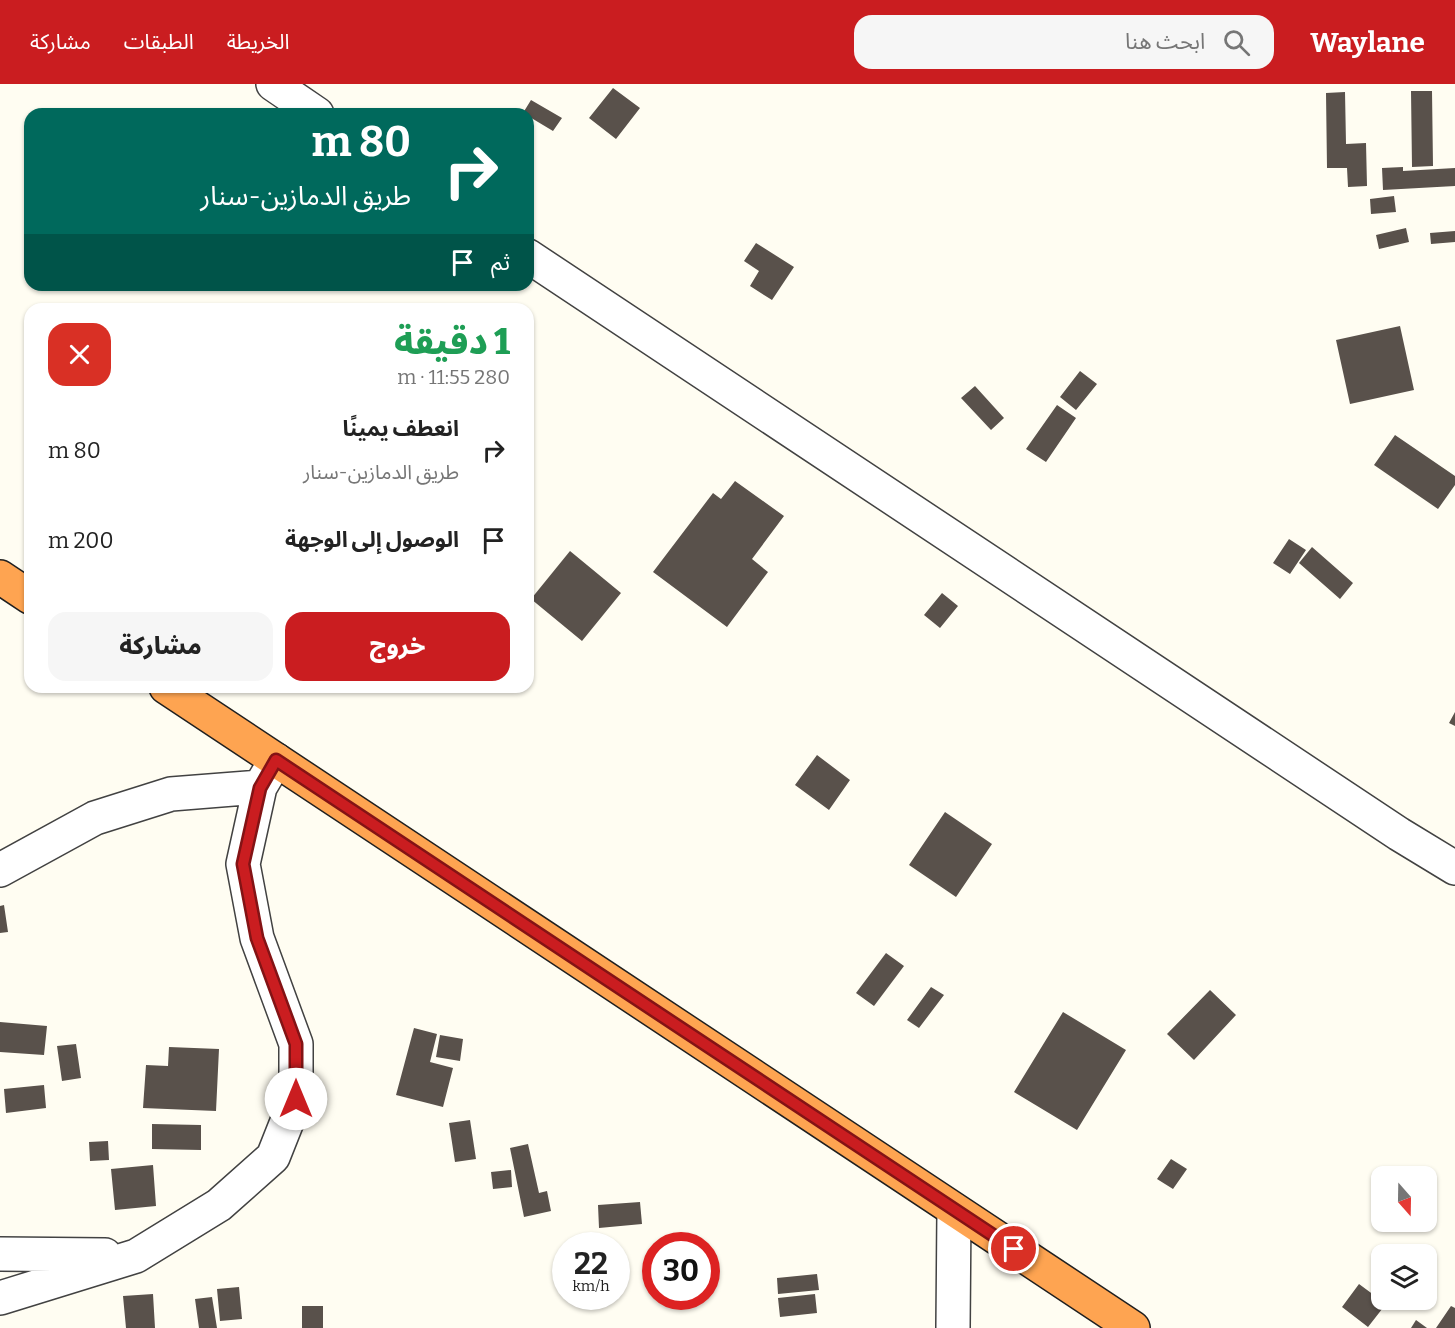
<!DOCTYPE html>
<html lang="ar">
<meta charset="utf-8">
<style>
body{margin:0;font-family:Bitter,"Noto Sans Arabic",serif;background:#f6f6f6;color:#222;direction:rtl;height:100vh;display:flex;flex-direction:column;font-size:22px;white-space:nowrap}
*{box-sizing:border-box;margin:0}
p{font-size:20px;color:#767676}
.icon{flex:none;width:33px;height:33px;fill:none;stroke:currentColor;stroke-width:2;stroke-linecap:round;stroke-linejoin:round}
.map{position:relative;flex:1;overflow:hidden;direction:ltr}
.details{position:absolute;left:24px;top:219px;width:510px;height:390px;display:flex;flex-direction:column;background:#fff;border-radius:18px;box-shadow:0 2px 4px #0004;direction:rtl}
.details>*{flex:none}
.banner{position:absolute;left:24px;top:24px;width:510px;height:183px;border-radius:18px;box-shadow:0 2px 4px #0004;direction:rtl;background:#00695c;color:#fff;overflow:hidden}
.needle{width:39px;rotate:160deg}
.fabs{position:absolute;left:1371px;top:1082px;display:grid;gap:12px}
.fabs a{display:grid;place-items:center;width:66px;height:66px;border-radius:12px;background:#fff;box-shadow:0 2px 4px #0004;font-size:30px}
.speed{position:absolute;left:552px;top:1148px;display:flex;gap:12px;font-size:30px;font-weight:700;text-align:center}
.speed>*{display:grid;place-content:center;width:78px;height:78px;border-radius:50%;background:#fff;box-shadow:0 2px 4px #0004;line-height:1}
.speed small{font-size:15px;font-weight:400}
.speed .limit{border:9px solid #d22;background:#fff;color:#111}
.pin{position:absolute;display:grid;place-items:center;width:51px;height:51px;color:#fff;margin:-26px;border:3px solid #fff;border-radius:50%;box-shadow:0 2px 6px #0007}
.me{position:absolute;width:66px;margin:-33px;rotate:0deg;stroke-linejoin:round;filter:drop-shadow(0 0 4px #0008)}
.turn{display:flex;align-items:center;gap:21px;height:126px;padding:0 24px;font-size:27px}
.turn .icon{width:78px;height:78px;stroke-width:2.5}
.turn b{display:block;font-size:42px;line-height:51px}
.then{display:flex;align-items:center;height:57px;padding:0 24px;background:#0003;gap:12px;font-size:22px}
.round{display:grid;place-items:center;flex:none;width:63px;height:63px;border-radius:18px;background:#f6f6f6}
.summary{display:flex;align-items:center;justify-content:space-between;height:102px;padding:0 24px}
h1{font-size:36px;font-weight:800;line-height:45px;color:#1e9e55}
.action{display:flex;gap:12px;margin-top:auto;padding:12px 24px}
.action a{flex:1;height:69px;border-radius:18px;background:#ca1d20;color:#fff;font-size:24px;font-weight:800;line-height:69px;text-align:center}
.action a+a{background:#f6f6f6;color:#222}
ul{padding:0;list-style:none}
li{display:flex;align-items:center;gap:18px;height:90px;padding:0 24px}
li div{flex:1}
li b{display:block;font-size:22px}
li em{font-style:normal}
header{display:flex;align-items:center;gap:36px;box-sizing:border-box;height:84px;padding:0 30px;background:#ca1d20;color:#fff}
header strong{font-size:28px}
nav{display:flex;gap:33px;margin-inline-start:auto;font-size:21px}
.search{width:420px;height:54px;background:#f6f6f6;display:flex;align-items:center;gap:15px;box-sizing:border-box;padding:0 21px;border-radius:18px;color:#767676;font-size:22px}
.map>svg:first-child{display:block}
.building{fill:#59514b}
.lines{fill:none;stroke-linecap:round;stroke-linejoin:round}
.minor-casing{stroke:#424242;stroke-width:36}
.highway-casing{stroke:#202020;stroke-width:36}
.minor{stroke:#fff;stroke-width:33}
.highway{stroke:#fea451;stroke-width:33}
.route-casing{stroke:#831315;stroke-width:15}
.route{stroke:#ca1d20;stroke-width:10}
</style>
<header>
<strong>Waylane</strong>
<div class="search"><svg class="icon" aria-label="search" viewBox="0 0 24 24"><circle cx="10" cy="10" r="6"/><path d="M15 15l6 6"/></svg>ابحث هنا</div>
<nav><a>الخريطة</a><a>الطبقات</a><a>مشاركة</a></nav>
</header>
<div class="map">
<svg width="1455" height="1244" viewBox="0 0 1455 1244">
<rect width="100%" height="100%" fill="#fffdf2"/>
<path class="building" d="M613 4 640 24 616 55 589 34Z
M1411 7H1432L1433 82 1412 83Z
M1345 8 1346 60 1366 59 1367 102 1348 103 1347 84H1327L1326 9Z
M531 16 562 34 553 47 523 29Z
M1403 83V87L1455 84V102L1383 106 1382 84Z
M1394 112 1396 128 1371 130 1370 115Z
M1406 144 1409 158 1379 165 1376 151Z
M1455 147V158L1431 160 1430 149Z
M756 159 794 183 772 216 750 202 759 187 744 177Z
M1400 242 1414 306 1350 320 1336 256Z
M1080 287 1097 300 1076 326 1060 313Z
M975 302 1004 334 991 346 961 314Z
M1057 321 1076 334 1046 378 1026 365Z
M1395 351 1455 392V401L1438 425 1374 381Z
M735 397 784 432 752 475 768 488 727 543 653 488 713 409 721 415Z
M1289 455 1306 466 1290 490 1273 479Z
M1312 463 1353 499 1340 515 1299 479Z
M570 467 621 509 582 557 531 515Z
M942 509 958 522 940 544 924 531Z
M1455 628V642L1449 639Z
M817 671 850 696 829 726 795 701Z
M945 728 992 760 956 813 909 781Z
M4 821 8 848 0 849V822Z
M886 869 904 882 874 922 856 909Z
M931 903 944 911 919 944 907 936Z
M1210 906 1236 931 1194 976 1167 950Z
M1063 928 1126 966 1077 1046 1014 1008Z
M0 938 47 942 44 971 0 968Z
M414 944 437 950 430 978 453 984 443 1023 396 1011Z
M440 951 463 955 460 977 436 973Z
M76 960 81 994 62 997 57 962Z
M169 963 219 965 216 1027 143 1024 146 981 168 982Z
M44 1001 46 1024 6 1029 4 1005Z
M470 1036 476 1075 455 1078 449 1039Z
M152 1040 201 1041V1066L152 1065Z
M108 1057 109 1076 90 1077 89 1058Z
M528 1060 539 1109 547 1107 551 1127 524 1133 510 1064Z
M1171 1075 1187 1085 1173 1105 1157 1095Z
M153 1081 156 1122 115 1126 111 1085Z
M511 1086 512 1103 493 1105 491 1088Z
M640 1118 642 1140 599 1144 598 1121Z
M817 1190 819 1206 778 1210 777 1194Z
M1359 1200 1386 1220 1368 1243 1342 1223Z
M239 1203 242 1235 220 1237 217 1205Z
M153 1210 155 1244H126L123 1212Z
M815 1210 817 1229 780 1233 778 1214Z
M212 1213 217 1244H199L195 1215Z
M302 1222H323V1244H302Z
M1451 1222 1455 1224V1244H1436Z
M1416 1236 1427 1244H1411Z"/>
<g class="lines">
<g class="minor-casing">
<path id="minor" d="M273 0 317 30
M528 172 1399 750 1455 784
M0 786 95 734 171 710 260 703
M0 1170 105 1171
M0 1214 136 1172 219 1121 273 1073 296 1015V960L257 854 243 780 260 703 276 676
M953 1244 954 1126"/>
</g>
<g class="highway-casing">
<path id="highway" d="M0 493 30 513
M166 603 1133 1244"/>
</g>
<use href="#minor" class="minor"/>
<use href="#highway" class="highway"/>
</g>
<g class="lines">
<g class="route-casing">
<path id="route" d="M296 1015V960L257 854 243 780 260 704 276 676 1014 1165"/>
</g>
<use href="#route" class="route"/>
</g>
</svg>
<div class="fabs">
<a><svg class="needle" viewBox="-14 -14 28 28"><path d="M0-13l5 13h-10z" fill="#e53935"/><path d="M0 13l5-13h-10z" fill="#767676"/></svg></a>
<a><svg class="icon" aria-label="layers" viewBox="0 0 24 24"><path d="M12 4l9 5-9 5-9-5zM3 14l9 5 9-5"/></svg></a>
</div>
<div class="speed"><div>22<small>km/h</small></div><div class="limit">30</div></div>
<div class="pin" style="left:1014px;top:1165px;background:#d93025"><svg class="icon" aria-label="arrive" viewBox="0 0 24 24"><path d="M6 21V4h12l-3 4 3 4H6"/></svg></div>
<svg class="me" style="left:296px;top:1015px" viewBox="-20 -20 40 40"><circle r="19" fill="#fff"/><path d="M0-13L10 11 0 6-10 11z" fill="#ca1d20"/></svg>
<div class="banner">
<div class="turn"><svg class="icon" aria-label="right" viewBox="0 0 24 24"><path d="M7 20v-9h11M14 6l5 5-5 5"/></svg><div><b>80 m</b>طريق الدمازين-سنار</div></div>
<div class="then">ثم<svg class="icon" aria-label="arrive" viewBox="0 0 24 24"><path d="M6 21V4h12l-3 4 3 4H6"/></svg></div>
</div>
<section class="details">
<div class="summary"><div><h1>1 دقيقة</h1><p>280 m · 11:55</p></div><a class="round" style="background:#d93025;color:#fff"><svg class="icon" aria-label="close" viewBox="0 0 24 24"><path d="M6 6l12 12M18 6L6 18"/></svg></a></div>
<ul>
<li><svg class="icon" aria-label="right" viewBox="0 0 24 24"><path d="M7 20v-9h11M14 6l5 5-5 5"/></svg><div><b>انعطف يمينًا</b><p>طريق الدمازين-سنار</p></div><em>80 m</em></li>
<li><svg class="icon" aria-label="arrive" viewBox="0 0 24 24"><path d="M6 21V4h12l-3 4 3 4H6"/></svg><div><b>الوصول إلى الوجهة</b></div><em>200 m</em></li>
</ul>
<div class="action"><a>خروج</a><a>مشاركة</a></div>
</section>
</div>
